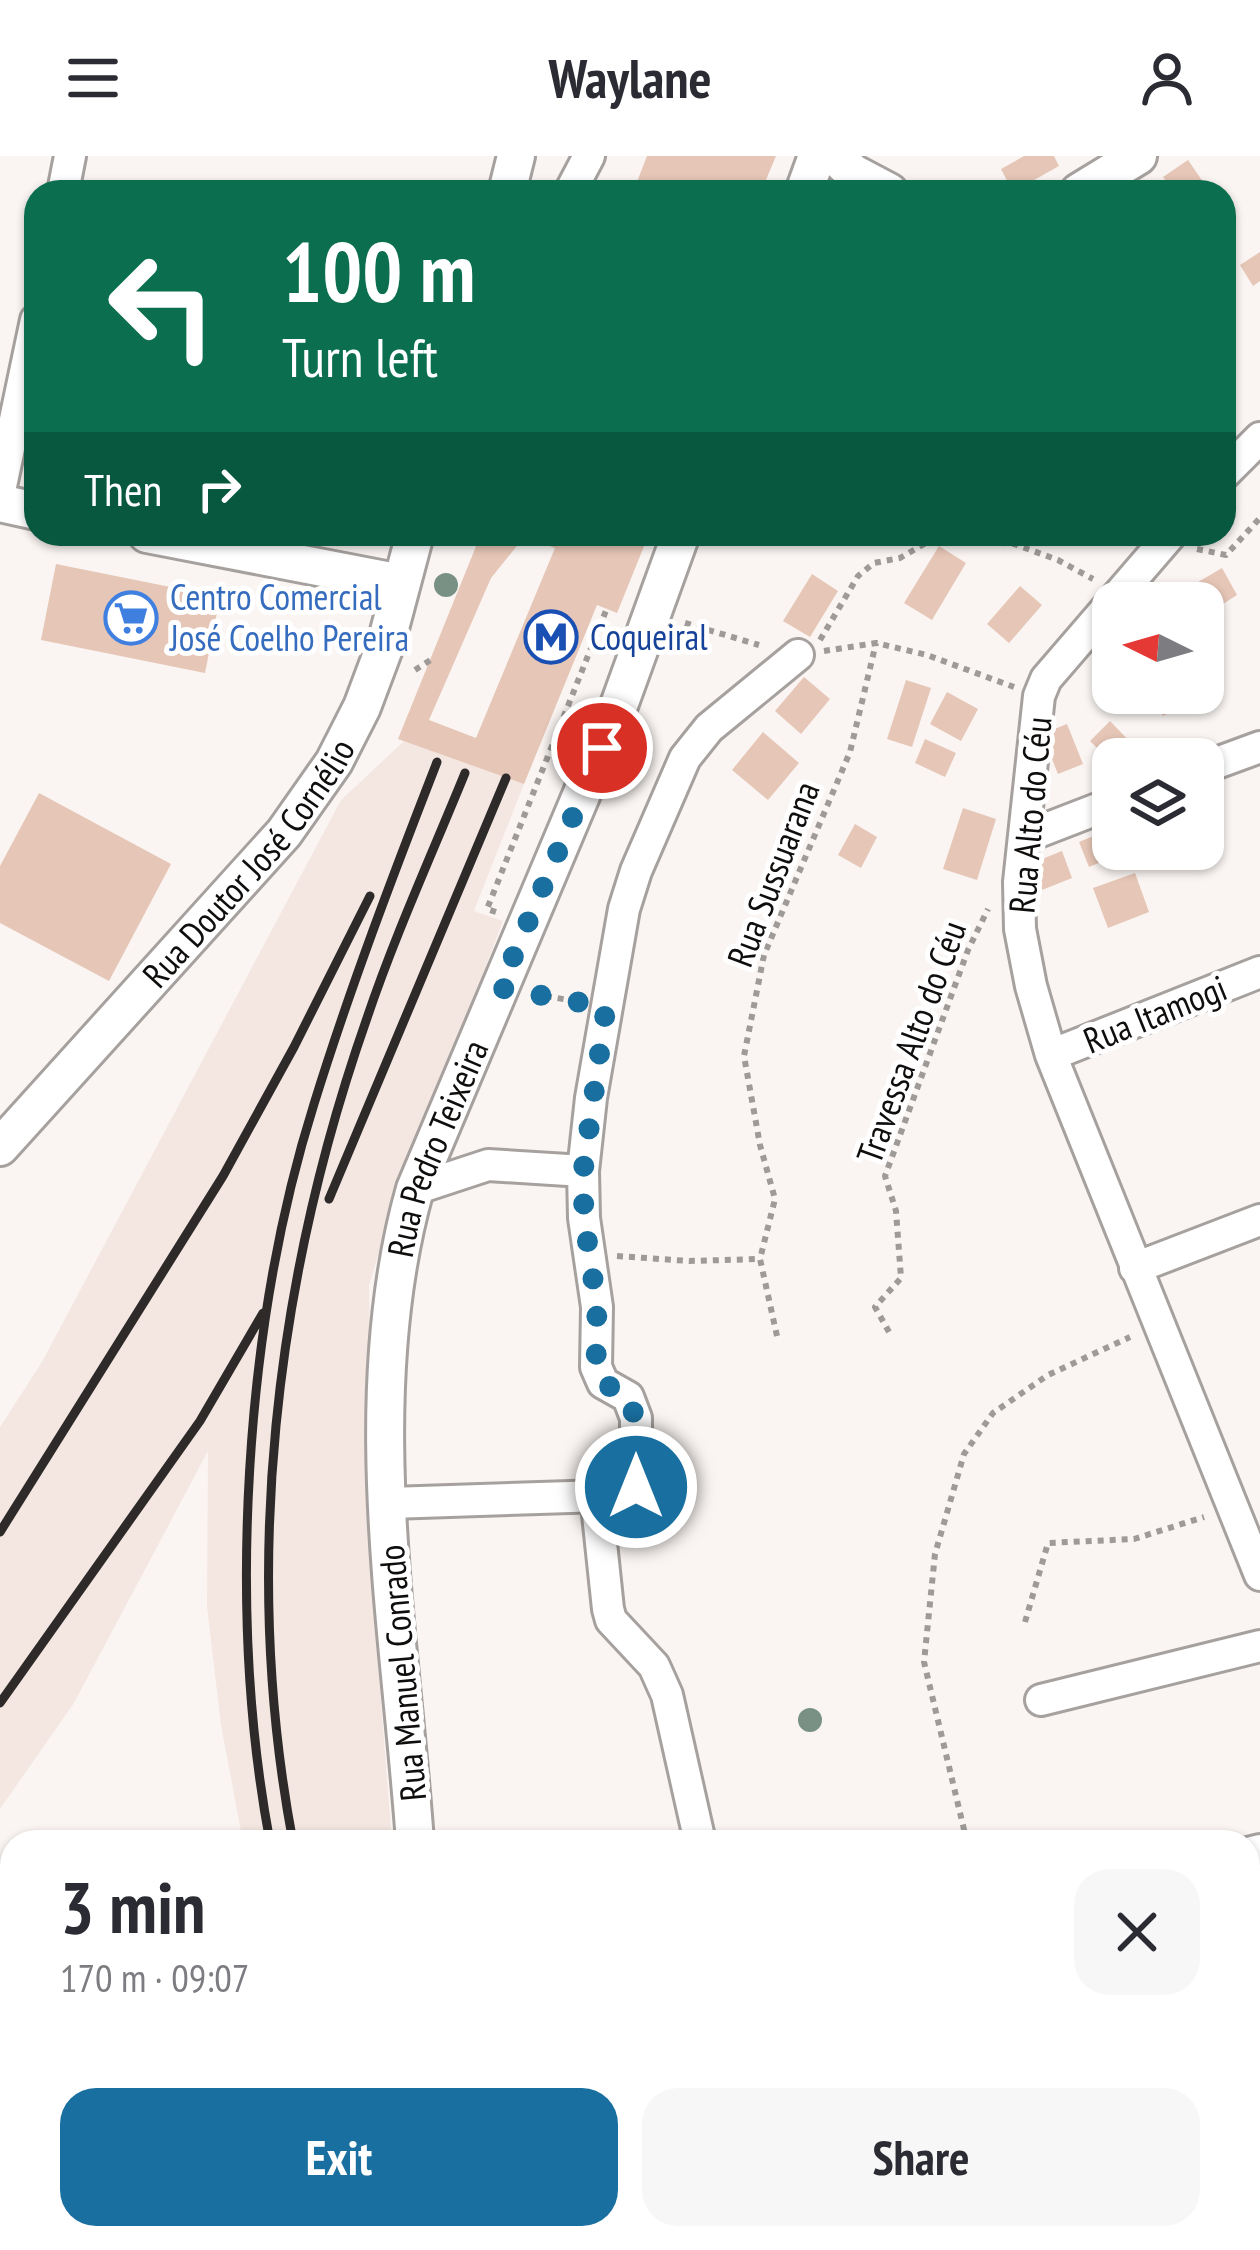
<!DOCTYPE html>
<meta charset="utf-8">
<style>
body{margin:0;font-family:"PT Sans Narrow",sans-serif;background:#f7f7f7;color:#2b2b33;height:100vh;display:flex;flex-direction:column;font-size:45px;white-space:nowrap}
*{box-sizing:border-box;margin:0}
p{font-size:39px;color:#7c7c81}
.icon{flex:none;width:66px;height:66px;fill:none;stroke:currentColor;stroke-width:2;stroke-linecap:round;stroke-linejoin:round}
.map{position:relative;flex:1;overflow:hidden}
.panel{position:absolute;left:0px;top:1674px;width:1260px;height:420px;display:flex;flex-direction:column;background:#fff;border-radius:36px 36px 0 0;box-shadow:0 3px 9px #0004}
.panel>*{flex:none}
.hud{position:absolute;left:24px;top:24px;width:1212px;height:366px;border-radius:36px;box-shadow:0 3px 9px #0004;background:#0b6e4f;color:#fff;overflow:hidden}
.needle{width:78px;rotate:275deg}
.buttons{position:absolute;left:1092px;top:426px;display:grid;gap:24px}
.buttons a{display:grid;place-items:center;width:132px;height:132px;border-radius:24px;background:#fff;box-shadow:0 3px 9px #0004;font-size:60px}
.pin{position:absolute;display:grid;place-items:center;width:102px;height:102px;color:#fff;margin:-51px;border:6px solid #fff;border-radius:50%;box-shadow:0 3px 12px #0007}
.me{position:absolute;width:132px;margin:-66px;rotate:0deg;stroke-linejoin:round;filter:drop-shadow(0 0 9px #0008)}
.turn{display:flex;align-items:center;gap:42px;height:252px;padding:0 60px;font-size:54px}
.turn .icon{width:156px;height:156px;stroke-width:2.5}
.turn b{display:block;font-size:84px;line-height:102px}
.then{display:flex;align-items:center;height:114px;padding:0 60px;background:#0003;gap:24px;font-size:45px}
.round{display:grid;place-items:center;flex:none;width:126px;height:126px;border-radius:36px;background:#f7f7f7}
.overview{display:flex;align-items:center;justify-content:space-between;height:204px;padding:0 60px}
h1{font-size:72px;font-weight:600;line-height:90px}
.button{display:flex;gap:24px;margin-top:auto;padding:24px 60px}
.button a{flex:1;height:138px;border-radius:36px;background:#196f9f;color:#fff;font-size:48px;font-weight:600;line-height:138px;text-align:center}
.button a+a{background:#f7f7f7;color:#2b2b33}
header{display:flex;justify-content:space-between;align-items:center;height:156px;padding:0 60px;background:#fff;font-size:54px;font-weight:600}
.map>svg:first-child{display:block}
.built{fill:#f4e7e1}
.building{fill:#e6c6b6;fill-rule:evenodd}
.lines{fill:none;stroke-linecap:round;stroke-linejoin:round}
.minor-casing{stroke:#a6a19e;stroke-width:36}
.tertiary-casing{stroke:#a6a19e;stroke-width:42}
.path{stroke:#9e9a98;stroke-width:6;stroke-dasharray:6 6;stroke-linecap:butt}
.minor{stroke:#fff;stroke-width:30}
.tertiary{stroke:#fff;stroke-width:36}
.rail{stroke:#2d2a29;stroke-width:9}
.tree{fill:#799085}
.route{stroke:#196f9f;stroke-width:21;stroke-dasharray:0 37.8}
.labels{text-anchor:middle;stroke-width:10;stroke-linejoin:round;paint-order:stroke}
.shop-label{font-size:36px;fill:#366cbe;stroke:#fff;text-anchor:start}
.transit-label{font-size:36px;fill:#164399;stroke:#fff;text-anchor:start}
.street-label{font-size:36px;fill:#100e0d;stroke:#fff}
</style>
<header><svg class="icon" aria-label="menu" viewBox="0 0 24 24"><path d="M4 6h16M4 12h16M4 18h16"/></svg>Waylane<svg class="icon" aria-label="person" viewBox="0 0 24 24"><circle cx="12" cy="8" r="4"/><path d="M4 21q1-7 8-7t8 7"/></svg></header>
<div class="map">
<svg width="1260" height="2094" viewBox="0 0 1260 2094">
<rect width="100%" height="100%" fill="#faf5f2"/>
<path class="built" d="M404 585 524 628 474 755 503 765 383 1083 369 1129 374 1457 392 1686H243L221 1569 207 1451 208 1295 74 1547 0 1653V1271L42 1206 341 644Z
M303 2082H438L440 2094H306Z"/>
<path class="building" d="M647 0H776L761 36H633Z
M1024 0H1054L1059 10 1013 36 1001 13Z
M1188 4 1210 36H1174L1163 21Z
M1260 96V125L1253 130 1240 109Z
M481 378H649L617 457 597 449 524 628 398 583ZM524 381 555 392 476 582 429 564 491 422Z
M939 390 966 407 932 464 904 447Z
M56 408 220 441 205 517 41 484Z
M1222 412 1237 439 1209 457 1193 429Z
M812 418 838 435 810 481 783 465Z
M1020 430 1042 449 1009 487 987 468Z
M804 521 830 543 801 578 775 555Z
M906 524 931 532 912 591 887 583Z
M947 536 978 553 961 585 930 568Z
M1151 537H1192L1195 542 1163 560Z
M1110 565 1135 591 1123 603H1113V608L1090 585Z
M1067 568 1083 608 1058 618 1042 578Z
M763 576 799 607 768 644 732 614Z
M925 583 956 597 945 621 915 607Z
M39 637 171 708 109 825 0 767V710Z
M963 652 996 663 977 724 943 713Z
M855 668 877 681 861 712 838 699Z
M1113 672V693H1132L1089 711 1079 686Z
M1062 695 1072 722 1037 736 1027 709Z
M1135 717 1149 756 1108 772 1093 732Z"/>
<g class="lines">
<g class="minor-casing">
<path id="minor" d="M63 36 70 0
M570 36 589 0
M1224 318 1260 282
M0 335 36 164
M1171 378 1046 523 1039 540 1019 726 1020 773 1031 830 1051 899 1260 1419
M1203 612 1260 591
M1025 681 1113 647
M1051 899 1260 816
M415 1033 488 1009 583 1015
M1135 1112 1260 1064
M390 1347 602 1340
M1041 1544 1260 1490
M700 1686 667 1539 654 1510 611 1464 608 1453 597 1349 608 1336 636 1331V1262L628 1241 603 1227 596 1211 597 1151 584 1062 583 1015 591 942 624 753 636 715 685 602 709 572 798 499
M1248 1697 1260 1694
M0 1821H12
M0 2012 12 2010
M275 2082 277 2094
M720 2082 724 2094
M788 2082 790 2094
M1218 2094 1260 2078"/>
</g>
<g class="tertiary-casing">
<g id="tertiary">
<path d="M835 0 853 17 889 36"/>
<path d="M507 36 516 0"/>
<path d="M804 36 817 0"/>
<path d="M1079 36 1138 0"/>
<path d="M0 347 36 355"/>
<path d="M147 378 401 427"/>
<path id="s1" d="M0 991 284 677 334 606 362 551 386 487 415 378"/>
<path id="s2" d="M415 1686C400 1473 356 1241 415 1033L618 552 681 378"/>
<path d="M447 2082 449 2094"/>
</g>
</g>
<path class="path" d="M1197 393 1226 399 1260 362
M685 467 759 489
M820 484 858 420 874 407 900 402 938 380 1014 388 1058 404 1093 423
M824 495 876 487 927 499 1014 531
M415 514 432 503
M496 756 487 753 607 452
M534 838 580 846
M617 1100 689 1105 759 1103
M889 1176 875 1151 901 1122 896 1055 885 1020 968 794 988 753
M777 1180 760 1103 775 1043 760 989 744 900 764 799 850 596 876 487
M1025 1466 1048 1387 1134 1383 1204 1361
M967 1686 924 1506 935 1398 964 1298 993 1257 1048 1219 1130 1181
M1248 1892 1260 1888"/>
<use href="#minor" class="minor"/>
<use href="#tertiary" class="tertiary"/>
<path class="rail" d="M329 1043 506 622
M0 1376 223 1020 294 891 370 740
M0 1547 200 1265 263 1157
M270 1686C227 1457 244 1170 314 948 350 832 393 719 437 606
M293 1686C241 1412 275 1124 367 862 395 779 432 698 465 617
M354 2082 357 2094
M373 2082 376 2094"/>
</g>
<g class="tree">
<circle cx="446" cy="429" r="12"/>
<circle cx="810" cy="1564" r="12"/>
</g>
<g class="lines">
<path class="route" d="M602 592 500 832 606 851 583 1016 584 1062 597 1150 596 1211 603 1227 628 1240 633 1251 636 1331"/>
</g>
<defs>
<g id="supermarket-ring" transform="scale(2.7)"><circle r="9.5" fill="#fff" stroke="#3f7fe0" stroke-width="1.5"/><path d="M-6-5.5h2.5l.6 2H6L4.5 2H-2.5L-4.4-4H-6ZM-1.5 3.2a1.3 1.3 0 1 0 .1 0ZM3 3.2a1.3 1.3 0 1 0 .1 0Z" fill="#3f7fe0"/></g>
<g id="metro-ring" transform="scale(2.7)"><circle r="9.5" fill="#fff" stroke="#1a4fb4" stroke-width="1.5"/><path d="M-5.5 5V-5H-3L0 0L3-5H5.5V5H3V-.5L0 4L-3-.5V5Z" fill="#1a4fb4"/></g>
</defs>
<g fill-rule="evenodd">
<use href="#supermarket-ring" x="131" y="462"/>
<use href="#metro-ring" x="551" y="481"/>
</g>
<g class="labels">
<g class="shop-label">
<text x="170" y="454">Centro Comercial<tspan x="170" dy="41">José Coelho Pereira</tspan></text>
</g>
<g class="transit-label">
<text x="590" y="494">Coqueiral</text>
</g>
<g class="street-label">
<text transform="translate(1030 659) rotate(-85)" y="13">Rua Alto do Céu</text>
<text dy="13" stroke="none"><textPath href="#s1" startOffset="378">Rua Doutor José Cornélio</textPath></text>
<text transform="translate(773 718) rotate(-69)" y="13">Rua Sussuarana</text>
<text transform="translate(1155 858) rotate(-22)" y="13">Rua Itamogi</text>
<text transform="translate(911 886) rotate(-70)" y="13">Travessa Alto do Céu</text>
<text dy="13" stroke="none"><textPath href="#s2" startOffset="702">Rua Pedro Teixeira</textPath></text>
<text transform="translate(402 1517) rotate(-95)" y="13">Rua Manuel Conrado</text>
</g>
</g>
</svg>
<div class="buttons">
<a><svg class="needle" viewBox="-14 -14 28 28"><path d="M0-13l5 13h-10z" fill="#e53935"/><path d="M0 13l5-13h-10z" fill="#7c7c81"/></svg></a>
<a><svg class="icon" aria-label="layers" viewBox="0 0 24 24"><path d="M12 4l9 5-9 5-9-5zM3 14l9 5 9-5"/></svg></a>
</div>
<div class="pin" style="left:602px;top:592px;background:#d93025"><svg class="icon" aria-label="arrive" viewBox="0 0 24 24"><path d="M6 21V4h12l-3 4 3 4H6"/></svg></div>
<svg class="me" style="left:636px;top:1331px" viewBox="-20 -20 40 40"><circle r="17" fill="#196f9f" stroke="#fff" stroke-width="3"/><path d="M0-11L8 9 0 5-8 9z" fill="#fff"/></svg>
<div class="hud">
<div class="turn"><svg class="icon" aria-label="left" viewBox="0 0 24 24"><path d="M17 20v-9H6M10 6l-5 5 5 5"/></svg><div><b>100 m</b>Turn left</div></div>
<div class="then">Then<svg class="icon" aria-label="right" viewBox="0 0 24 24"><path d="M7 20v-9h11M14 6l5 5-5 5"/></svg></div>
</div>
<section class="panel">
<div class="overview"><div><h1>3 min</h1><p>170 m · 09:07</p></div><a class="round"><svg class="icon" aria-label="close" viewBox="0 0 24 24"><path d="M6 6l12 12M18 6L6 18"/></svg></a></div>
<div class="button"><a>Exit</a><a>Share</a></div>
</section>
</div>
